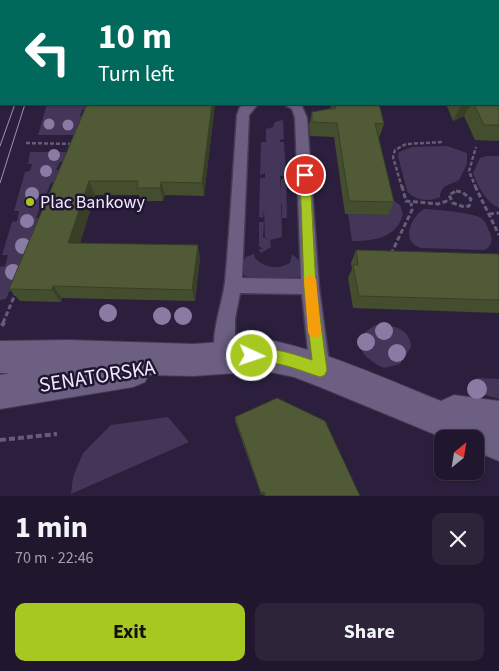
<!DOCTYPE html>
<meta charset="utf-8">
<style>
body{margin:0;font-family:"Source Sans 3",sans-serif;background:#2d243a;color:#f1f3f6;height:100vh;display:flex;flex-direction:column;font-size:19px;white-space:nowrap}
*{box-sizing:border-box;margin:0}
p{font-size:16px;color:#a29faa}
.icon{flex:none;width:28px;height:28px;fill:none;stroke:currentColor;stroke-width:2;stroke-linecap:round;stroke-linejoin:round}
.map{position:relative;height:496px;overflow:hidden}
.side{display:flex;flex-direction:column;background:#20172e;flex:1}
.side>*{flex:none}
.top-card{position:absolute;left:0px;top:0px;width:500px;height:105px;box-shadow:0 1px 4px #0004,0 0 0 1px #3d364a;background:#00695c;color:#fff;overflow:hidden}
.needle{width:32px;rotate:30deg}
.controls{position:absolute;left:434px;top:430px;display:grid;gap:10px}
.controls a{display:grid;place-items:center;width:50px;height:50px;border-radius:10px;background:#20172e;box-shadow:0 1px 4px #0004,0 0 0 1px #3d364a;font-size:25px}
.pin{position:absolute;display:grid;place-items:center;width:42px;height:42px;color:#fff;margin:-21px;border:2px solid #fff;border-radius:50%;box-shadow:0 1px 5px #0007}
.me{position:absolute;width:55px;margin:-28px;rotate:93deg;stroke-linejoin:round;filter:drop-shadow(0 0 4px #0008)}
.turn{display:flex;align-items:center;gap:18px;height:105px;padding:0 15px;font-size:22px}
.turn .icon{width:65px;height:65px;stroke-width:2.5}
.turn b{display:block;font-size:35px;line-height:42px}
.round{display:grid;place-items:center;flex:none;width:52px;height:52px;border-radius:10px;background:#2d243a}
.head{display:flex;align-items:center;justify-content:space-between;height:85px;padding:0 15px}
h1{font-size:30px;font-weight:700;line-height:38px}
.button{display:flex;gap:10px;margin-top:auto;padding:10px 15px}
.button a{flex:1;height:58px;border-radius:10px;background:#a7c820;color:#111;font-size:20px;font-weight:700;line-height:58px;text-align:center}
.button a+a{background:#2d243a;color:#f1f3f6}
.map>svg:first-child{display:block}
.green{fill:#433658}
.lines{fill:none;stroke-linecap:round;stroke-linejoin:round}
.service-casing{stroke:#443a53;stroke-width:3}
.tertiary-casing{stroke:#443a53;stroke-width:2}
.secondary-casing{stroke:#443a53;stroke-width:30}
.path-far2{stroke:#665c77;stroke-width:2.5;stroke-dasharray:4 2;stroke-linecap:butt}
.path-far1{stroke:#665c77;stroke-width:3;stroke-dasharray:5 2.5;stroke-linecap:butt}
.path{stroke:#665c77;stroke-width:4;stroke-dasharray:6 3;stroke-linecap:butt}
.service{fill:#6c5f82;fill-rule:evenodd}
.tertiary{fill:#6c5f82;fill-rule:evenodd}
.secondary{stroke:#856584;stroke-width:28}
.tram{stroke:#9e95ad;stroke-width:1}
.tree{fill:#8a7ba4}
.wall{fill:#454d2f}
.shaded-wall{fill:#383f26}
.building{fill:#505a37;stroke:#383f26}
.route{fill:#a7c820;stroke:#6d8215}
.slow{fill:#f59e0b}
.poi-dot{fill:#a7c820;stroke:#211632;stroke-width:2}
.labels{text-anchor:middle;stroke-width:5;stroke-linejoin:round;paint-order:stroke}
.poi-label{font-size:18px;fill:#f0e9fd;stroke:#211632;text-anchor:start}
.near-street-label{font-size:21px;fill:#f0e9fd;stroke:#211632}
</style>
<div class="map">
<svg width="499" height="496" viewBox="0 0 499 496">
<rect width="100%" height="100%" fill="#2b1f3d"/>
<path class="green" d="M47 104H56L57 106H84L86 108 82 110 80 116H83L75 135H38Z
M283 120 284 139 280 140V142H284L286 176H280V192L281 179H286L287 218H282V204L276 201 281 204 282 237 270 240 271 247 261 253 259 251 260 249H263L259 246V222H264L263 237 268 239 265 237 264 210 263 218 259 217 260 178H265V173L260 175 261 142H266V129L273 127 275 122Z
M447 146 467 153V164L459 180C451 185 441 184 440 197 429 202 415 201 407 191L398 156 399 152 412 147Z
M30 152H68L64 162H60L56 170H61L55 182 51 183 46 194H50L44 208H40L36 218H40L6 299 0 300V267L5 266 8 255H2L12 222 17 221 19 211H14L25 172 30 171 32 164H28Z
M487 156H499V208C486 202 478 187 473 173L480 158Z
M391 199 400 205 403 214C397 238 374 241 352 241L348 214 387 215Z
M424 209C434 209 471 213 479 217 486 220 487 227 490 233 493 241 492 245 485 250L421 248C399 241 412 216 424 209Z
M254 254 255 258C264 268 278 270 290 263L292 254 302 263V275C294 284 254 282 244 275L242 264 246 257Z
M376 325C393 325 410 328 411 347L400 364 384 368C361 357 347 340 376 325Z
M477 378 499 379V399L471 391 469 386Z
M168 417 189 442 71 494 73 477 83 453 111 425Z"/>
<g class="lines">
<g class="service-casing">
<path id="service" d="M0 13 1 14V20H0Z
M245 104H258L249 115 242 278 301 279 295 118 292 109 283 104H301L307 118 319 287 330 370 327 377 320 380 313 377 310 370 302 294 240 293 235 319V358L232 365 225 368 218 365C207 340 222 308 225 282 230 227 233 171 237 115L240 107Z"/>
</g>
<g class="tertiary-casing">
<path id="tertiary" d="M265 339C326 351 383 378 441 401L454 395 499 401V461L475 451V439H446L320 387 294 377 265 371 193 376 148 375 145 382 133 387 0 409V375L10 373H0V341L68 340 193 344Z"/>
</g>
<g class="secondary-casing">
<path id="secondary" d="M24 1 25 0
M0 62 1 59"/>
</g>
<path class="path-far2" d="M59 104H84
M26 143 73 144
M402 188 393 157 395 150 406 144 443 142
M476 188 469 171 476 147"/>
<path class="path-far1" d="M402 186 406 201 438 204 450 200
M475 186 499 235
M456 191 462 192 471 199 469 206 464 207 453 203 449 195Z
M489 214 499 213
M391 254 412 210 411 203
M3 323 16 292"/>
<path class="path" d="M2 326 4 322
M0 440 57 434"/>
<use href="#service" class="service"/>
<use href="#tertiary" class="tertiary"/>
<use href="#secondary" class="secondary"/>
<path class="tram" d="M0 146 15 104
M0 183 25 104"/>
</g>
<g class="tree">
<circle cx="49" cy="124" r="5.5"/>
<circle cx="68" cy="125" r="5.5"/>
<circle cx="54" cy="155" r="6"/>
<circle cx="46" cy="171" r="6"/>
<circle cx="32" cy="194" r="7"/>
<circle cx="27" cy="221" r="7"/>
<circle cx="23" cy="246" r="8"/>
<circle cx="13" cy="272" r="8"/>
<circle cx="108" cy="313" r="9"/>
<circle cx="162" cy="316" r="9"/>
<circle cx="183" cy="316" r="9"/>
<circle cx="384" cy="331" r="9"/>
<circle cx="366" cy="342" r="9"/>
<circle cx="397" cy="353" r="9"/>
<circle cx="477" cy="389" r="10"/>
</g>
<path class="wall" d="M85 0H341L340 1H84Z
M469 0H499V44V1H470Z
M499 101V141L475 140 464 116 453 121 446 104H499Z
M87 104H215L204 196 165 195 163 201H141L139 195H95L80 243 200 258 195 301 62 298 61 302 20 301 9 289Z
M331 104H379L384 124 379 138H378L394 202 388 215 345 214 334 137 310 136 309 126 312 112 331 108Z
M356 250 499 255V313L353 308 348 278 352 269 351 263Z
M235 417 360 496H264L263 494 261 495 235 421Z"/>
<path class="shaded-wall" d="M212 104H215L204 196 202 183Z
M465 104H471L464 116 453 121 461 105Z
M89 181 95 195 76 255 68 243Z
M161 182 165 195 163 201 160 188Z
M198 245 200 258 195 301 192 290Z
M53 286 62 298 61 302 52 290Z"/>
<path class="building" d="M85 0H204V1H84Z
M382 0H416V1H382Z
M484 0H499V20V1H485Z
M499 100V125H484L474 104H499Z
M87 104H212L202 183 161 182 160 188H137L138 181H89L68 243 198 245 192 290 53 286 52 290 9 289Z
M335 104H379L384 124 375 123 394 202 349 201 337 123 312 122V112L336 108Z
M356 250 498 254 499 255V300L359 296 353 265H358Z
M277 398 325 421 360 496H265L264 492 261 493 235 417Z"/>
<path class="route" d="M305 172 310 175 316 287 327 370 325 375 320 377C302 371 285 364 266 362 260 362 254 364 247 361L245 356 247 352C267 344 293 354 312 360L304 287 300 175Z"/>
<path class="slow" d="M310 274 316 279 321 332 320 336 315 338 310 336 308 332 304 279Z"/>
<circle class="poi-dot" cx="30" cy="202" r="5"/>
<g class="labels">
<g class="poi-label">
<text x="40" y="208">Plac Bankowy</text>
</g>
<g class="near-street-label">
<text transform="translate(97 376) rotate(-9)" y="7">SENATORSKA</text>
</g>
</g>
</svg>
<div class="controls">
<a><svg class="needle" viewBox="-14 -14 28 28"><path d="M0-13l5 13h-10z" fill="#e53935"/><path d="M0 13l5-13h-10z" fill="#a29faa"/></svg></a>
</div>
<div class="pin" style="left:305px;top:175px;background:#d93025"><svg class="icon" aria-label="arrive" viewBox="0 0 24 24"><path d="M6 21V4h12l-3 4 3 4H6"/></svg></div>
<svg class="me" style="left:252px;top:356px" viewBox="-20 -20 40 40"><circle r="17" fill="#a7c820" stroke="#fff" stroke-width="3"/><path d="M0-11L8 9 0 5-8 9z" fill="#fff"/></svg>
<div class="top-card">
<div class="turn"><svg class="icon" aria-label="left" viewBox="0 0 24 24"><path d="M17 20v-9H6M10 6l-5 5 5 5"/></svg><div><b>10 m</b>Turn left</div></div>
</div>
</div>
<section class="side">
<div class="head"><div><h1>1 min</h1><p>70 m · 22:46</p></div><a class="round"><svg class="icon" aria-label="close" viewBox="0 0 24 24"><path d="M6 6l12 12M18 6L6 18"/></svg></a></div>
<div class="button"><a>Exit</a><a>Share</a></div>
</section>
